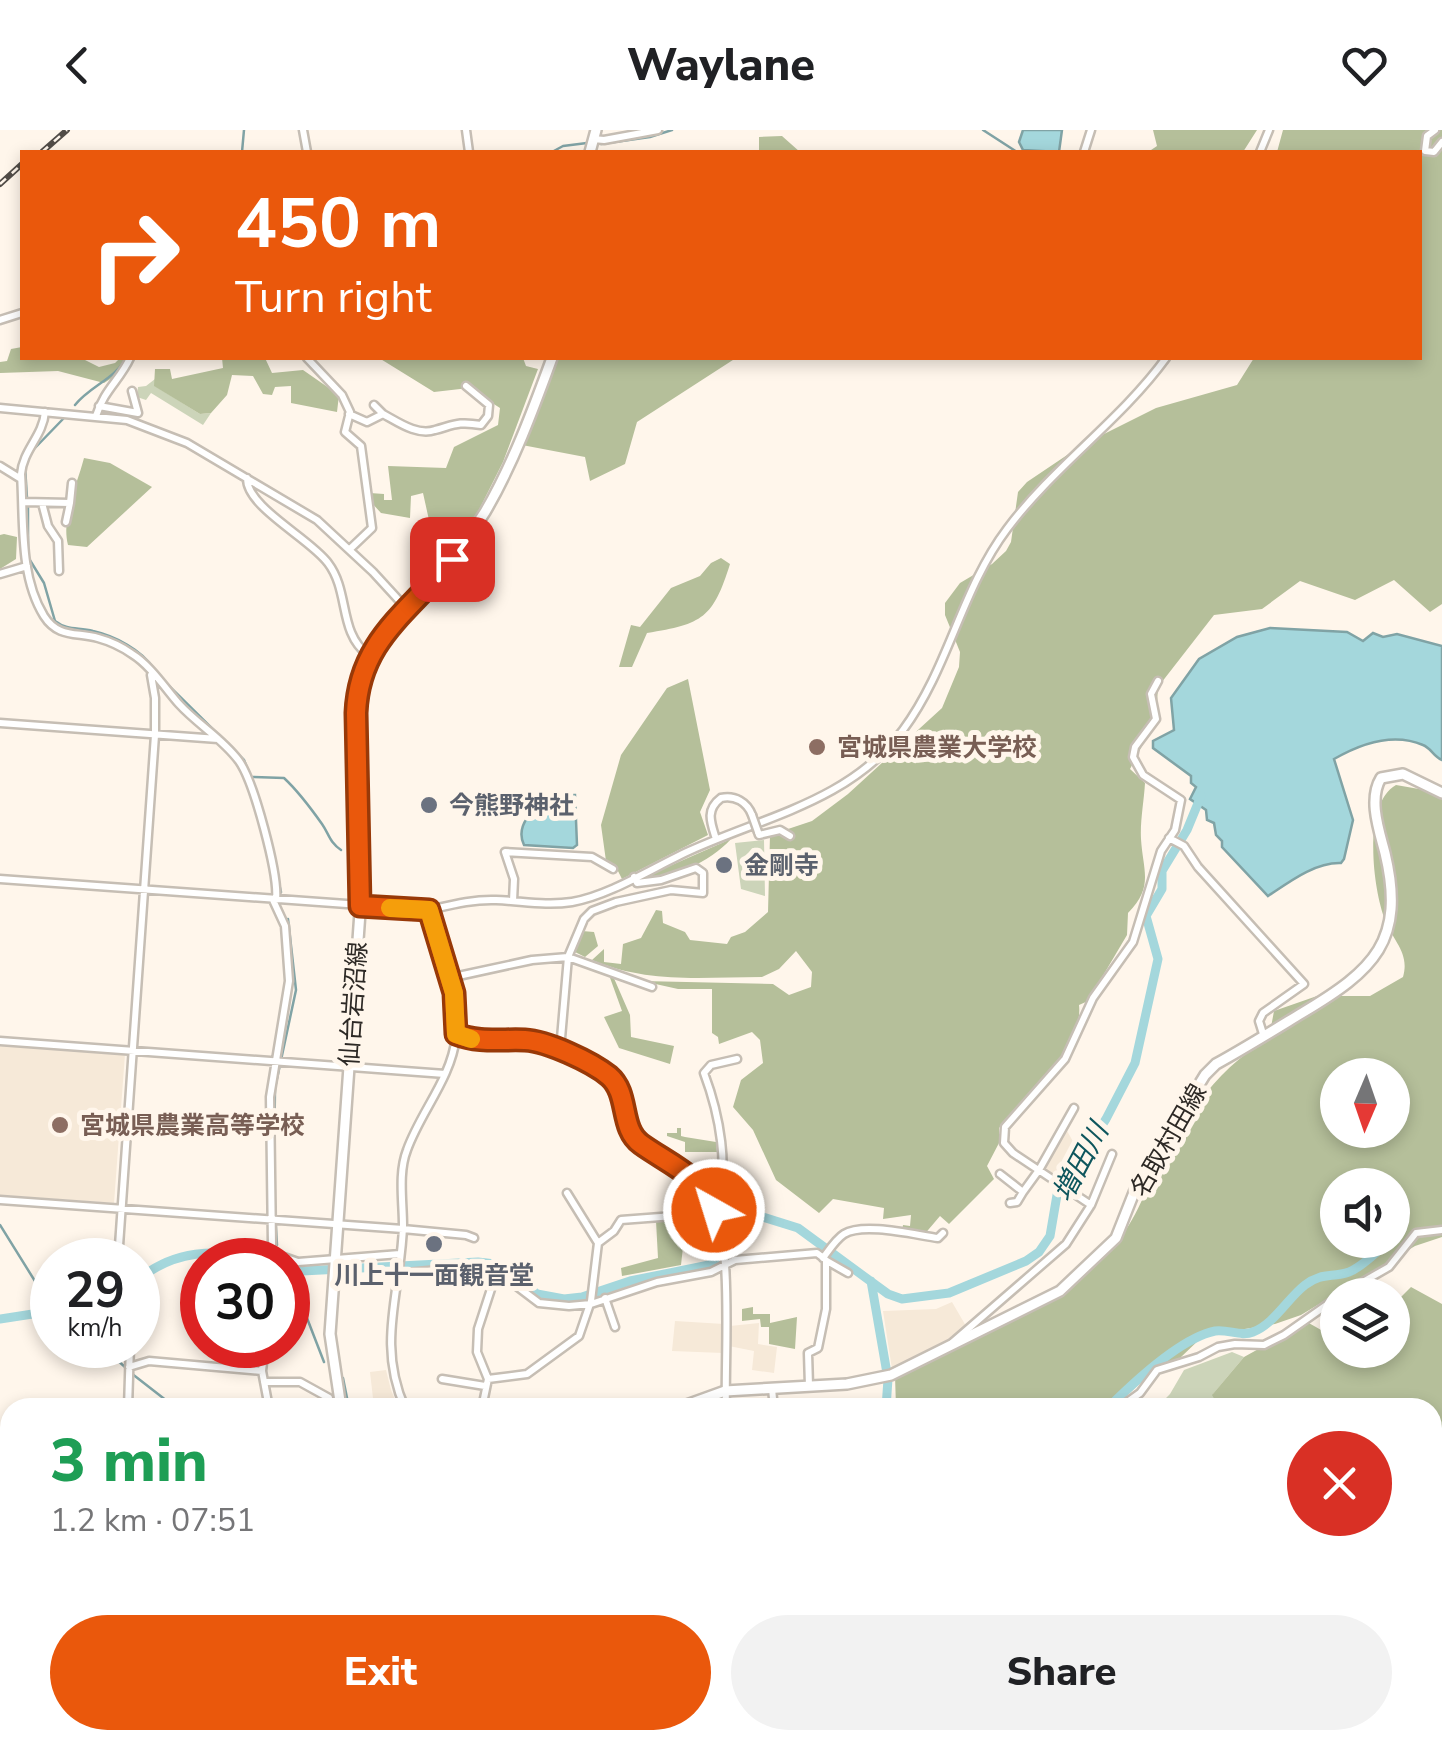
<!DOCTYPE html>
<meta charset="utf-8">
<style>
body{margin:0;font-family:"Nunito Sans","Noto Sans JP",sans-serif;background:#f2f2f2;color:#202124;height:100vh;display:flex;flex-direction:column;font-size:38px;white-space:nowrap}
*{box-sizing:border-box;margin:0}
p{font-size:32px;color:#757577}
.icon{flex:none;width:55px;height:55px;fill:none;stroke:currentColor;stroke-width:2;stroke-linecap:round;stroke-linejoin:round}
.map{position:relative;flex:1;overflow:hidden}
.sheet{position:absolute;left:0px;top:1268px;width:1442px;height:352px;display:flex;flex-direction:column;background:#fff;border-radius:30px 30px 0 0;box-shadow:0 5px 15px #0003}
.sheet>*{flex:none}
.hud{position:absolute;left:20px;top:20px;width:1402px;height:210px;border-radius:0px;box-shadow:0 5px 15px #0003;background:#ea580c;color:#fff;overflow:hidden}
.needle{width:65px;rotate:182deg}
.controls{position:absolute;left:1320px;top:928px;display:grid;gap:20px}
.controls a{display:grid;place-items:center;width:90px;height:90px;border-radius:50%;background:#fff;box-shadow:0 5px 15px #0003;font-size:50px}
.speed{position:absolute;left:30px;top:1108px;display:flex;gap:20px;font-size:50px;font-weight:700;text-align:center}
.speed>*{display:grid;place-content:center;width:130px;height:130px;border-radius:50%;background:#fff;box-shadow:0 5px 15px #0003;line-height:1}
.speed small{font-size:25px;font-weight:400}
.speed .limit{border:15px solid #d22;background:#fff;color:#111}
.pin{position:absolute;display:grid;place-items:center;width:85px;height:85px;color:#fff;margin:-42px;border-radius:20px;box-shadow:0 5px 15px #0006}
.me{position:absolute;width:110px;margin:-55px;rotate:321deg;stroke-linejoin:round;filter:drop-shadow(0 0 8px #0008)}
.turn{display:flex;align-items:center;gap:35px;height:210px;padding:0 50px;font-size:45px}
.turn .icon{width:130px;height:130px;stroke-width:2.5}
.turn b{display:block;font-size:70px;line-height:85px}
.round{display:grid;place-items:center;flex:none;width:105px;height:105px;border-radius:52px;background:#f2f2f2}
.head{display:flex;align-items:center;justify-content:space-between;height:170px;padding:0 50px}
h1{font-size:60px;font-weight:800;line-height:75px;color:#1e9e55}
.cta{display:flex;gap:20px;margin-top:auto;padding:20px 50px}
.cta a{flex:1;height:115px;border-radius:60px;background:#ea580c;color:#fff;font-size:40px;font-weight:800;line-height:115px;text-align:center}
.cta a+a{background:#f2f2f2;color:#202124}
header{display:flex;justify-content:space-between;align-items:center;height:130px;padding:0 50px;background:#fff;font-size:45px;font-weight:800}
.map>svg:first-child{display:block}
.built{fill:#f6e9d8}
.green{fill:#ccd4b9}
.forest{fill:#b5bf9a;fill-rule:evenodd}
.water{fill:#a4d7dc;stroke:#80a3a5;stroke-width:2.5}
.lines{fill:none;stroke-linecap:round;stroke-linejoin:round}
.stream{stroke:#80a3a5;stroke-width:2.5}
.river{stroke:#a4d7dc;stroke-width:9}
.minor-casing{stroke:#c6beb4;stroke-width:11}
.major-casing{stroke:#c6beb4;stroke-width:14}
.minor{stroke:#fff;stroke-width:6}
.major{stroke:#fff;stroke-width:9}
.rail-casing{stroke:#514c47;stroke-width:6}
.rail{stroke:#fff6eb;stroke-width:2.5;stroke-dasharray:8;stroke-linecap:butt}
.minor-bridge-casing{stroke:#c6beb4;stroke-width:11;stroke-linecap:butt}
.minor-bridge{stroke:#fff;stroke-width:6}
.route-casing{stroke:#983908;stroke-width:25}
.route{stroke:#ea580c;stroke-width:18}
.slow{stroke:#f59e0b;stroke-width:18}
.education-dot{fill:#8d6e63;stroke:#fff6eb;stroke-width:4}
.worship-dot{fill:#6b7280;stroke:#fff6eb;stroke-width:4}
.labels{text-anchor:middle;stroke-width:10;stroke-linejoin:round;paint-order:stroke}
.education-label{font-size:25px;font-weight:bold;fill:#785e54;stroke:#fff6eb;text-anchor:start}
.worship-label{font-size:25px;font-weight:bold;fill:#5b616d;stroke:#fff6eb;text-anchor:start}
.street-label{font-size:25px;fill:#2d2925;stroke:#fff6eb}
.water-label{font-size:28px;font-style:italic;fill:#0e565d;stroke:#fff6eb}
</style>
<header><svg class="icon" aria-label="back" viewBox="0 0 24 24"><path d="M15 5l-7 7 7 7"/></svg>Waylane<svg class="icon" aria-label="heart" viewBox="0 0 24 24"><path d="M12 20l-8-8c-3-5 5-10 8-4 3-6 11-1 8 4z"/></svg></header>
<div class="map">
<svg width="1442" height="1618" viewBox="0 0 1442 1618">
<rect width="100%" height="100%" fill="#fff6eb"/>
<path class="built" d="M0 915 125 924 114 1073 0 1065Z
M1066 999 1075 1015 1056 1046 1042 1038Z
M952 1172 966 1196 946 1212 892 1239 883 1181 936 1179Z
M675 1191 724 1194 723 1223 672 1221Z
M759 1193 758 1214 777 1217 774 1243 752 1240 754 1221 729 1216 730 1196Z
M386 1240 391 1260 398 1277H374L370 1242Z"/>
<path class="green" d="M155 249V256L200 284 211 283 203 295 151 263 146 270 137 267 138 257 146 256Z
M764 710 765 766 741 759 735 713Z
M1232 1222 1244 1227 1213 1264 1219 1277 1156 1278 1170 1264 1184 1240Z"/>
<path class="forest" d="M1153 0H1257L1243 22H1148L1157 16Z
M1283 0H1442V474L1430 482 1394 450 1355 470 1300 451 1262 479 1214 485 1158 557 1156 589 1130 639 1145 653C1144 671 1140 691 1141 709 1143 741 1154 757 1128 783L1127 805 1088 871 1079 875C1084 917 1026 969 999 998V1013L987 1036 994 1049 949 1094 940 1086 923 1106 902 1102 903 1095 910 1096 911 1085 883 1089 884 1078 833 1069 819 1083 776 1050 753 1000 733 977 741 950 763 933 760 910 752 902 719 914 718 907 712 903V859H678L642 851 773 854 789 865 811 857 812 842 796 821 779 839 762 847C701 847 649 854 592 830L604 819V832L621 834 623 814 641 808 656 780 662 781 663 793 685 802 690 810 727 814 731 807 745 802 768 782 770 705 812 691 848 664 942 578 959 537 960 522 945 485V473L960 453 992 434 1006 421 1011 412 1018 362 1027 352 1082 315 1156 278 1237 255 1254 228H1420V22H1277Z
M782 6 800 22H759V7Z
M22 217V228H81L99 237 115 233 120 228H128L115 246 104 253 58 241 0 243V232L7 231 11 219Z
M222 228H265L272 243 303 240 339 265 337 282 291 273V256L275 257 272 265 263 264 253 246 232 245 227 265 211 283 200 284 154 256 155 239H170L172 249 223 238Z
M379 228H523L526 236 538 239 503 332 473 392 438 434 441 415 438 408 423 413 416 403 429 390 423 363 411 366 410 388 381 383 370 371V363L384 364V370H392L388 336 446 338 454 317 498 295 500 278 469 258 434 262Z
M557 228H736L637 292 625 334 590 351 585 327 522 315Z
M84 328 110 333 152 357 87 417 68 415C61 388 77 355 84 328Z
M4 404 17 407 16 429 0 439V405Z
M721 428 730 434C713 488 703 494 647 503L632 537H619L631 495 640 497 671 458 700 446 711 433Z
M688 549 710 660 700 682 708 705 622 749 616 737 606 731 601 695 621 625 667 558Z
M1396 655 1442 663V1107L1415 1116 1301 1185 1275 1194 1203 1206 1180 1228 1160 1235 1114 1277H896L895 1246C975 1207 1070 1176 1125 1101 1135 1087 1142 1069 1150 1054 1182 994 1209 944 1269 908L1274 881 1317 866H1370L1403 847C1410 823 1393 811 1385 790 1373 759 1362 674 1396 655ZM1338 945H1392V1000H1338ZM1338 1055H1392V1110H1338Z
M731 709C709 733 673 748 640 749Z
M582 801 594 802 598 816 585 827 573 821Z
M609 845 613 846 630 885 631 907 674 916 670 934 619 918 604 887 622 881Z
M677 998H681V1006L685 1007 716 1012 717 1022H685V1012L667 1006V1003H677Z
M677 1088 679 1105 684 1108 681 1135 622 1146 621 1138 658 1128 656 1091Z
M1411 1157 1442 1174V1618H972L969 1610H1432V1278L1219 1277 1212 1265 1244 1227 1307 1192 1337 1209 1338 1220H1392L1393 1175Z
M753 1177V1184H770V1193L797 1187 795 1219 769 1214V1197H761L760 1189 742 1191V1179Z
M718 1610H757L772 1616 773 1610H874L875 1618H721Z"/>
<path class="water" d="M1023 0H1062L1059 22 1023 20 1019 12Z
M1270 498 1347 502 1363 511 1373 503 1383 507 1397 504 1442 516V630C1433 626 1431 618 1423 615 1393 602 1360 614 1334 629L1353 690 1344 729 1341 733C1315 732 1289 752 1268 766L1222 717V711L1216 705 1214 693 1207 690 1206 680 1190 669 1196 657 1191 653V646L1153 618V611L1174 600 1171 568 1199 529 1237 507Z
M551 665H575L577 715 573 718 524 715C514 694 535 678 551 665Z"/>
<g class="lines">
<path class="stream" d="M983 0 1017 22
M601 14 650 7 672 0
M242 22 244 0
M552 22 563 16 587 13
M75 275C90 256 115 249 126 228
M33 320 63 289
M25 336 27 368
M28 376V427L44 453 55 491C68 501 78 497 93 501 115 506 142 520 154 539
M166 553 244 630 254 655
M253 647 284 648C299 662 310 677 322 694 329 704 330 713 341 720
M277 745 281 762
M274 1034 275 958 296 860 288 789
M275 1082 277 1115
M0 1095 43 1164
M293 1140V1145
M293 1152 324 1232
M100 1215 125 1237
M131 1243 167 1271 171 1278
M343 1248 349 1278
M259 1610V1618
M447 1610 449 1618"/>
<path class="river" d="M288 1138 302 1141 478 1132 495 1134 509 1141 537 1164 564 1169 582 1167 630 1151 709 1135 732 1120 751 1091 763 1087 798 1098 888 1164 902 1169 949 1163 1026 1131 1039 1122 1050 1106 1057 1065 1106 989 1135 933 1158 829 1146 786 1162 759V741L1187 700 1201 666
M138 1150C172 1121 217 1117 259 1130
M871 1151 888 1249 886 1278
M0 1189 52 1181
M1108 1278C1133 1253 1181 1208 1215 1201 1228 1199 1241 1207 1253 1202 1274 1194 1287 1169 1305 1155 1322 1142 1332 1148 1349 1142 1362 1137 1375 1123 1386 1114"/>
<g class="minor-casing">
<path id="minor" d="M303 0 307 22
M466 0 469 22
M1435 0 1427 6 1425 21 1434 22 1442 12
M593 9 604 10 658 0
M1084 22 1091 0
M1260 22 1269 0
M0 190 22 183
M307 228 342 265 350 282 345 302 361 316 372 398 350 419
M374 275 383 284
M99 276 138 283 132 261
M0 278 127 290 187 313 317 390 373 442 406 478
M45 282C43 306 23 320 21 344 24 389 19 446 44 486 58 508 76 502 98 508 109 511 122 517 132 524 150 535 165 558 179 574 198 595 222 608 239 631 254 652 279 745 276 770
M349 284 367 292 383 284C398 292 417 306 435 300 454 295 458 291 481 295L488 286 489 275 466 256
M96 286C104 260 120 250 130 228
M0 336 21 349
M247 348C246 377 311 409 328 433 350 462 338 502 368 525
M24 372 70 373 72 353
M42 373 48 396 58 411 59 441
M66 392 70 373
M0 444 27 436
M0 593 218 609
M758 702 759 705 780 700 790 706
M1169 708 1184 716 1198 737 1304 854 1263 883 1259 891 1264 907
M716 709C711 693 705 680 721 668 735 665 747 672 752 685
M0 749 429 780C451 775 474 769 496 770 522 771 546 776 572 772 609 766 654 737 689 721 766 686 850 671 903 600 949 538 961 460 1007 399 1054 336 1120 291 1166 228
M513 771 514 749 505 722 592 727 613 739
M449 848 532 830 568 827 652 857
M456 905C488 916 522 905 554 918 582 929 615 941 623 972 626 984 627 998 635 1008 651 1028 690 1040 708 1064 735 1101 724 1230 726 1278
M0 911 445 944
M560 920 568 827 584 789 592 781 616 772 671 760 703 763V743L696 738 661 750 637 753 634 747
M1000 1044 1023 1062 1039 1040 1074 978
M567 1063 598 1113
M0 1070 403 1099 466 1105 474 1108
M1010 1073 1017 1072 1023 1062
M1091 1075 1112 1024
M715 1081C731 1040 719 983 704 943L711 935 737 929
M264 1120 298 1132 400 1124
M823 1128C829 1120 836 1109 844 1104 864 1092 915 1105 938 1108L943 1103
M118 1130 155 605V568L151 545
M255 1130 258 1121 272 1115 270 967 289 851 285 796 273 770
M827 1131 848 1143
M490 1143 506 1148 539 1173 569 1176 591 1174 657 1152 711 1142 735 1130 817 1123 826 1130V1179L818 1218 808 1223 809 1256
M397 1144 438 1140 490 1143 492 1156 478 1199 477 1222 488 1249 482 1278
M1340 1165 1389 1137 1416 1103 1442 1100
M605 1168 615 1197
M953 1212 1066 1114 1091 1075 1013 1023 1004 1013 1005 997 1065 929 1093 868 1133 812 1161 721 1175 700 1181 670 1143 645 1133 627 1135 617 1156 589 1151 564 1158 551
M265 1215 262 1241 269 1278
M129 1237 149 1231 262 1241
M442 1249 485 1256
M488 1249 527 1244 579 1206 591 1171 598 1113 614 1101 621 1090 674 1086 716 1090
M264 1252H300L329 1268 331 1278
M772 1259 774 1278
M128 1278 130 1215
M405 1278C376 1213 401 1162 403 1096 403 1071 398 1043 407 1020 421 981 451 949 456 907 460 865 443 819 429 780
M1119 1278 1140 1263 1157 1240 1199 1227 1218 1217 1235 1214 1264 1215 1284 1205 1338 1167
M0 1539 10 1544
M440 1610 443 1618
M715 1610 716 1618
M962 1610 965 1618
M688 1615 691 1618
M461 1618 469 1610
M633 1618 636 1610
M881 1618 882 1610
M1427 1618V1610"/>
</g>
<g class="major-casing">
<path id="major" d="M590 22 596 0
M341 1278 330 1204 361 768 356 583C358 518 394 493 435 450 454 429 470 405 485 382 513 334 533 280 552 228
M678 1278 725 1261 847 1254 891 1245 1060 1161 1116 1108 1137 1055 1205 945 1216 934C1245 918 1274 900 1302 883 1374 840 1406 811 1385 723 1379 700 1368 669 1381 648L1403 644 1442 663
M0 1357 10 1358
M110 1618 119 1610"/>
</g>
<use href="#minor" class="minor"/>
<use href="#major" class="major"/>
<g class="rail-casing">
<path id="rail" d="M42 22 67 0
M0 54 22 34"/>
</g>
<use href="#rail" class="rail"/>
<g class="minor-bridge-casing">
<path id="minor-bridge" d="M752 685 758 702"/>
</g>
<use href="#minor-bridge" class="minor-bridge"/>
</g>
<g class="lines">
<g class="route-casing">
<path id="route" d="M452 429C410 482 359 509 356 583L360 776 429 780 454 863 456 904C479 913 501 909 525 910 547 911 592 932 609 946 630 964 619 998 641 1014 667 1033 704 1047 714 1080"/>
</g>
<use href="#route" class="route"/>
<path class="slow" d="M390 778 429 780 454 863 456 904 471 909"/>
</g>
<g class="education-dot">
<circle cx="817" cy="617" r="10"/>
<circle cx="60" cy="995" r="10"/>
</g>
<g class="worship-dot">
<circle cx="429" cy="675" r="10"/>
<circle cx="724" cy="735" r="10"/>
<circle cx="434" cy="1114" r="10"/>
</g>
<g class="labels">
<g class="education-label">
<text x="837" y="626">宮城県農業大学校</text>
<text x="80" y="1004">宮城県農業高等学校</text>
</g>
<g class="worship-label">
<text x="449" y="684">今熊野神社</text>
<text x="744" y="744">金剛寺</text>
<text x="434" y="1154" text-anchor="middle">川上十一面観音堂</text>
</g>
<g class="street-label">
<text transform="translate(353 874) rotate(-86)" y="9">仙台岩沼線</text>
<text transform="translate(1168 1010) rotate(-60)" y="9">名取村田線</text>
</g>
<g class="water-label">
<text transform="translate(1080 1032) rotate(-62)" y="10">増田川</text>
</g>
</g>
</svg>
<div class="controls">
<a><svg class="needle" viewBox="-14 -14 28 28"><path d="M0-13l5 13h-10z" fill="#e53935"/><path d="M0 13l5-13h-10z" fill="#757577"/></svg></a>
<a><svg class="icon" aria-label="sound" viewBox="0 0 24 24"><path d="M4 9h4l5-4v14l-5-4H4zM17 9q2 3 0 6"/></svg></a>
<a><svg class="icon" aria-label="layers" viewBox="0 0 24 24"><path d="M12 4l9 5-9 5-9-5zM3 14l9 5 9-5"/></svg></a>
</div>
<div class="speed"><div>29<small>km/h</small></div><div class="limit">30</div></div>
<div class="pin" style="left:452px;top:429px;background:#d93025"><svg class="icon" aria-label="arrive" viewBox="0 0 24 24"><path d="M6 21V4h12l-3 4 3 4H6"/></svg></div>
<svg class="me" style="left:714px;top:1080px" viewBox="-20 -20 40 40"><circle r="17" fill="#ea580c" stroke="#fff" stroke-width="3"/><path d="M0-11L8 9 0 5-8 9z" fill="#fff"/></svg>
<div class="hud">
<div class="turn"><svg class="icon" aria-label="right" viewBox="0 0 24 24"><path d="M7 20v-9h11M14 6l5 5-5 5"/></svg><div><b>450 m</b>Turn right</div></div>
</div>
<section class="sheet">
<div class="head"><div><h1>3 min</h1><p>1.2 km · 07:51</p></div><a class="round" style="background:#d93025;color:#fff"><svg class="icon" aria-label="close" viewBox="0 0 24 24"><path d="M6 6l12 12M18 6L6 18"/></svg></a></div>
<div class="cta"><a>Exit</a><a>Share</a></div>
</section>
</div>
